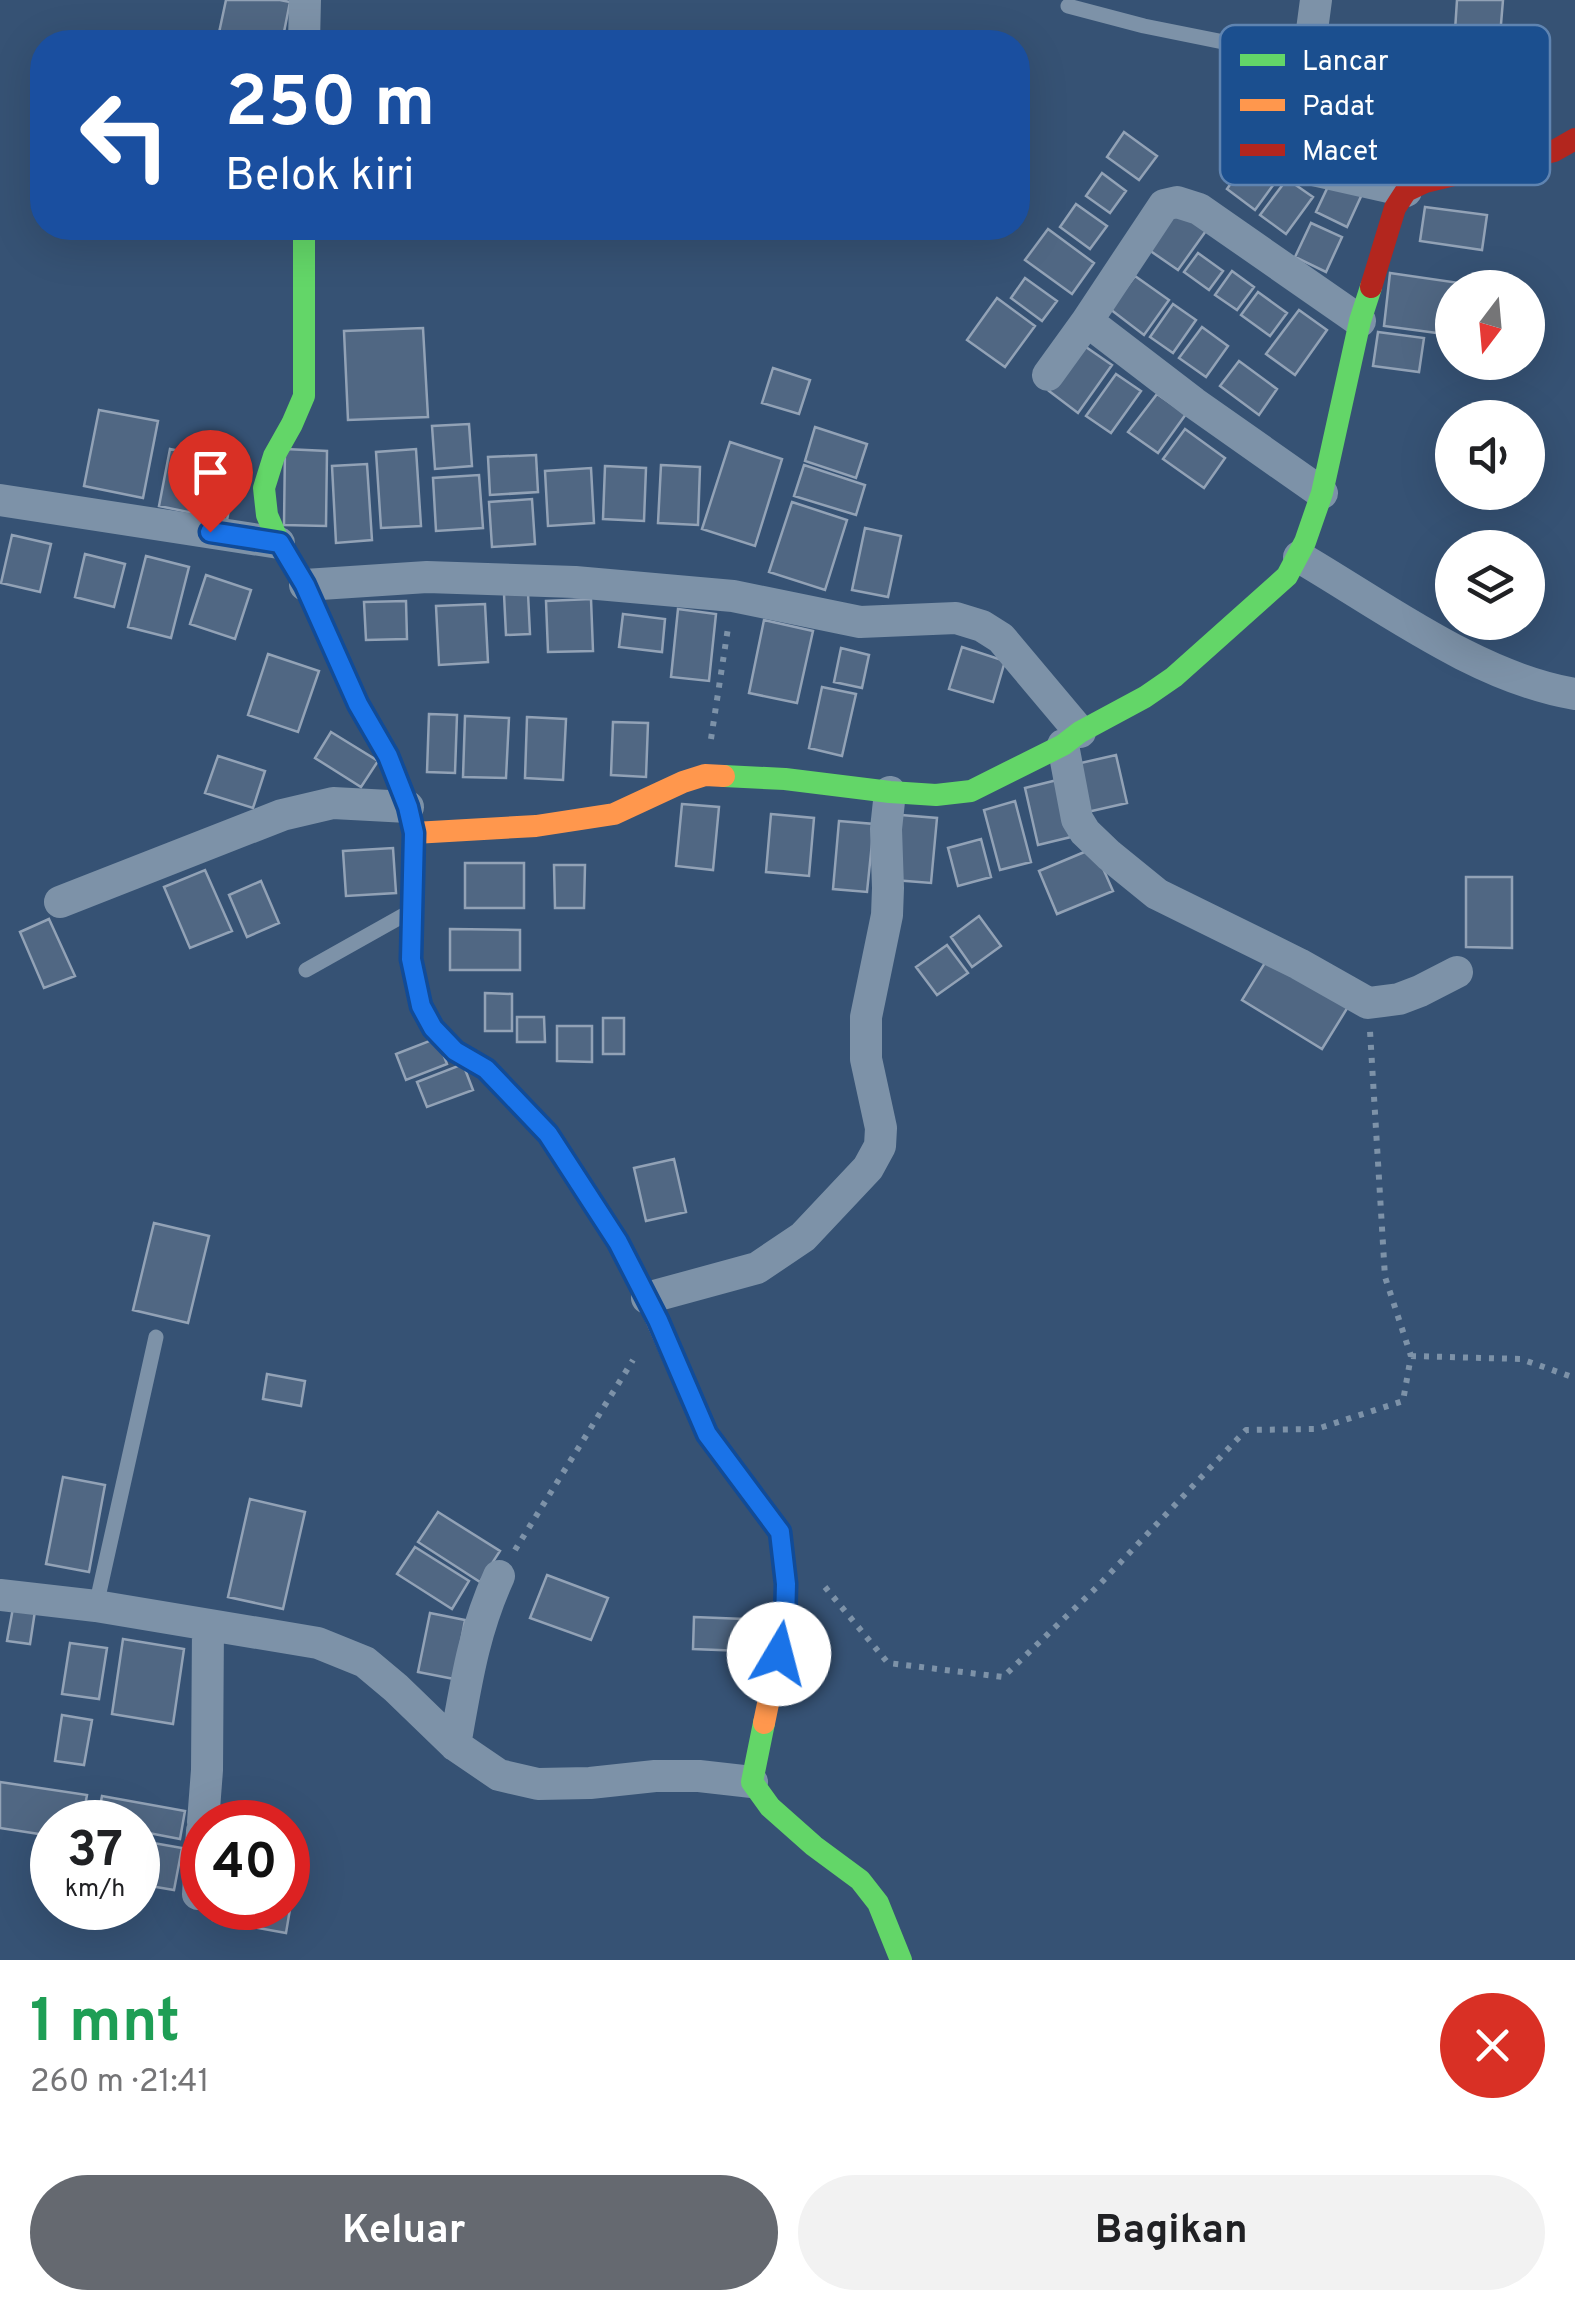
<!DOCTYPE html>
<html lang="id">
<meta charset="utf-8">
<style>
body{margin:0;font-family:Overpass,sans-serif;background:#f2f2f2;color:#202124;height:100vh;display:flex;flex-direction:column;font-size:38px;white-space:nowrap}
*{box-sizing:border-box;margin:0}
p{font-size:32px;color:#757577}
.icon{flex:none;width:55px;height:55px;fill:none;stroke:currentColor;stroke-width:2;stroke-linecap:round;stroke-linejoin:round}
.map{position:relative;height:1960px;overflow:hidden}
.details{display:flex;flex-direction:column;background:#fff;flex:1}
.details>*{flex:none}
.top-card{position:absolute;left:30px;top:30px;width:1000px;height:210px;border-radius:40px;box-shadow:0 10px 40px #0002;background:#1a4fa0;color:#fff;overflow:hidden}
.needle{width:65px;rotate:196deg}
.tools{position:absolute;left:1435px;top:270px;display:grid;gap:20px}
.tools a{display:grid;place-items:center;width:110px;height:110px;border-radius:50%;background:#fff;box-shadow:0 10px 40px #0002;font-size:50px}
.speed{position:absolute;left:30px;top:1800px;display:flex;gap:20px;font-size:50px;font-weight:700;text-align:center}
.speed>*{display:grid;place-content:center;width:130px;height:130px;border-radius:50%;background:#fff;box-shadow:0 10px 40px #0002;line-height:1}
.speed small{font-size:25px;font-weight:400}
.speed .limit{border:15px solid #d22;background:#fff;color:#111}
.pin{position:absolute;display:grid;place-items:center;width:85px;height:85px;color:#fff;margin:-102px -42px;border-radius:50% 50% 50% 0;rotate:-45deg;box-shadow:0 0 10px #0007}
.pin .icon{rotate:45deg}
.me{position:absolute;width:110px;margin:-55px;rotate:8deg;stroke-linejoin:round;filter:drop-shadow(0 0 8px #0008)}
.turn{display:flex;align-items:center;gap:35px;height:210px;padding:0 30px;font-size:45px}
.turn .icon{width:130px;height:130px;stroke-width:2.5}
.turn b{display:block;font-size:70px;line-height:85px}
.round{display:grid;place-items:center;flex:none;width:105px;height:105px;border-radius:52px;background:#f2f2f2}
.headline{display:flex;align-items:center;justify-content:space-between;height:170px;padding:0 30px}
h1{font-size:60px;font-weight:700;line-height:75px;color:#1e9e55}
.primary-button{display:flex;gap:20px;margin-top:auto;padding:20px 30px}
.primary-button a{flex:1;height:115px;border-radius:60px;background:#656970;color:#fff;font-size:40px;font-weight:700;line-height:115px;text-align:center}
.primary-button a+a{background:#f2f2f2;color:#202124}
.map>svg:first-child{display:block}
.building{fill:#506783;stroke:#92a2b6;stroke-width:2.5}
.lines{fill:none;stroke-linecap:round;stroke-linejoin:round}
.path{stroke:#7d92a8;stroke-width:6;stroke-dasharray:5 8;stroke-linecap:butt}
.lane{stroke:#7d92a8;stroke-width:15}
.street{stroke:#7d92a8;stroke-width:32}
.fast{stroke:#63d668;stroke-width:22}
.slow{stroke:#ff974d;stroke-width:22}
.jam{stroke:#b3261e;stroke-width:22}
.route-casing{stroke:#114b97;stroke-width:25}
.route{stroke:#1a73e8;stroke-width:18}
.key{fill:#1b4f8f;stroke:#5f84b1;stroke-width:2.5}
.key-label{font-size:28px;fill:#fff}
</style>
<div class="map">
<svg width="1575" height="1960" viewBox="0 0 1575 1960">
<rect width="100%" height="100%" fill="#365274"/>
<path class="building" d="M226 0H280L290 2 282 42H217Z
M1457 0H1503L1500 36 1455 31Z
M1124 132 1157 156 1139 180 1107 157Z
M1250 156 1279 177 1255 210 1227 189Z
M1102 173 1126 191 1110 213 1086 196Z
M1332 178 1363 192 1347 227 1316 212Z
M1287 179 1313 197 1286 234 1260 215Z
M1076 204 1107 226 1090 249 1060 227Z
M1425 207 1487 215 1482 250 1420 241Z
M1179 208 1208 228 1178 270 1149 250Z
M1311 223 1342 237 1326 272 1295 257Z
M1048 229 1094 263 1072 294 1025 260Z
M1198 253 1223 271 1209 290 1184 272Z
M1232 271 1254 287 1237 310 1215 295Z
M1390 273 1473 285V288H1452V335L1384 326Z
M1135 276 1169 300 1144 335 1110 309Z
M1025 278 1057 301 1042 321 1011 298Z
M1258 292 1287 313 1270 336 1241 315Z
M997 298 1035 326 1005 367 967 340Z
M1173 304 1196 320 1173 353 1150 337Z
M1299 310 1327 330 1295 375 1266 354Z
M1202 327 1228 346 1206 377 1179 358Z
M423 328 428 417 348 420 344 331Z
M1378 332 1424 338 1419 372 1373 366Z
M1083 345 1112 365 1078 413 1049 391Z
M1239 361 1277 389 1259 415 1220 386Z
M773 368 810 380 799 414 762 403Z
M1116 374 1141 391 1111 433 1086 416Z
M1157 394 1186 414 1158 453 1128 432Z
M99 410 158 421 143 498 84 486Z
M469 424 472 466 435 469 432 426Z
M815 427 867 444 856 478 805 461Z
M1185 429 1225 458 1204 488 1163 459Z
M730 442 782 459 755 546 702 529Z
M170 449 238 463 227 520 159 506Z
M285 449 327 451 326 526 284 525Z
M416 449 421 526 381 528 376 452Z
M536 455 538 492 490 495 488 457Z
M367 464 372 540 336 543 332 466Z
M661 465 700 467 698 525 658 523Z
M804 465 865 485 856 515 794 496Z
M605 466 646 468 644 521 603 519Z
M591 468 594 523 548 526 545 471Z
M479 475 483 528 436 531 433 478Z
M532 499 535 544 492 547 489 502Z
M792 502 847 520 825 590 769 572Z
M865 528 901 536 888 597 852 590Z
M12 535 51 544 40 592 1 583Z
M85 554 125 564 114 607 75 597Z
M146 556 189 567 171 638 128 627Z
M206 575 251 590 235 639 190 624Z
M528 593 530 634 506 635 504 594Z
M591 599 593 651 548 652 546 601Z
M406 601 407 639 366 640 364 602Z
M485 604 488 662 439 665 436 606Z
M678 609 716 614 709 681 671 677Z
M623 614 665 619 662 652 619 647Z
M764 620 813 631 797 703 749 693Z
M962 647 1005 661 993 702 949 689Z
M841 648 869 655 862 688 834 682Z
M268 654 319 671 298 732 248 715Z
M822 687 856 694 842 756 809 748Z
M429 714 457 715 455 773 427 772Z
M465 716 509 718 506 778 463 777Z
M527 717 566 719 563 780 525 778Z
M613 722 648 723 646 777 611 775Z
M331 732 378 761 361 787 315 758Z
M1116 755 1127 803 1083 813 1072 765Z
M218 756 265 771 253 808 205 793Z
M1061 779 1075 836 1038 845 1025 788Z
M1015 801 1031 862 1000 870 984 810Z
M682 804 719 807 713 870 676 866Z
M771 814 814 818 809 876 766 872Z
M901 815 937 818 931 883 894 880Z
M839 821 874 824 867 892 833 889Z
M981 839 991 877 958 886 948 848Z
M393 848 396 893 346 896 343 851Z
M1094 848 1113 891 1057 914 1039 871Z
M465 863H524V908H465Z
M554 865H585L584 908H555Z
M205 870 232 931 190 948 164 887Z
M1466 877H1512V948L1466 947Z
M261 881 279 923 247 937 229 895Z
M979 916 1001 946 972 967 951 937Z
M49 919 75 976 44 988 20 932Z
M450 929 520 930V970H450Z
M947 945 968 973 937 995 916 967Z
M1271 953 1351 1002 1322 1049 1242 1000Z
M485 993 512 994V1031H485Z
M517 1017H544L545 1042H517Z
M603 1018H624V1054H603Z
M557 1026H592V1062L557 1061Z
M437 1038 447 1064 406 1080 396 1054Z
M463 1064 473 1090 427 1107 417 1082Z
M674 1159 686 1212 646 1221 634 1168Z
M154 1223 209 1236 188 1323 133 1310Z
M267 1374 305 1381 301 1406 263 1399Z
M63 1477 105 1485 89 1572 46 1564Z
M250 1499 305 1512 283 1609 228 1597Z
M438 1512 500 1551 480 1582 418 1542Z
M415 1547 469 1581 452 1609 397 1574Z
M547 1575 608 1598 591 1640 530 1618Z
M13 1608 35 1611 30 1644 7 1641Z
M430 1613 465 1620 454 1679 418 1672Z
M694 1617 744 1619 743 1651 693 1649Z
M123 1639 184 1649 173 1724 112 1714Z
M70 1643 107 1648 99 1699 62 1694Z
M62 1715 92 1720 84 1765 55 1761Z
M0 1782 87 1795 82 1822H52V1836L0 1828Z
M102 1796 185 1811 180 1839 138 1831V1822H97Z
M44 1837 52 1839V1876L37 1873Z
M142 1841 182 1848 174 1890 138 1884V1863Z
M288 1865 297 1867 286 1933 213 1920 216 1908H288Z"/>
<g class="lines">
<path class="path" d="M711 739 728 628
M1411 1356 1521 1359 1575 1378
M515 1550 633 1360
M825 1587 888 1663 1003 1677 1098 1586 1246 1430 1317 1429 1403 1401 1411 1356 1385 1277 1370 1031"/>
<path class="lane" d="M1068 6 1144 26 1308 59
M306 970 404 915
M96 1606 156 1337"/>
<path class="street" d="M1316 0 1295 158 1308 169 1406 191
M304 42 305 0
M1087 321 1194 403 1322 493
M1048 375 1087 321 1164 205 1177 202 1199 209 1360 321
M0 500 279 543
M1299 557C1383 606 1478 678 1575 694
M305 585 427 577 575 582 733 596 860 622 956 618 982 626 1001 638 1080 732
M1063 745 1077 819 1085 832 1109 855 1157 894 1299 964 1368 1003 1399 999 1420 991 1457 972
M60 902 282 815 333 803 408 807
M647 1298 757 1268 803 1237 868 1168 880 1146 881 1128 866 1059V1017L887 915 888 888 886 829 890 792
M0 1595 96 1606 318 1643 365 1662 396 1688 455 1745 499 1775 538 1784 590 1783 655 1776H699L752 1782
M455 1745C466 1684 473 1633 499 1576
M203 1822 207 1770 208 1625
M198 1894 202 1831"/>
<path class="fast" d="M304 228V396L292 424 274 456 264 488 267 515 279 543 305 585 358 704 387 756 408 807 414 833 411 959 421 1005 433 1028 455 1051 486 1069 548 1134 618 1242 649 1303
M724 776 785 779 890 792 936 795 971 791 1063 745 1080 732 1145 697 1174 677 1287 576 1305 542 1322 493 1360 321 1371 287
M764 1723 752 1782 770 1807 814 1846 860 1880 878 1903 901 1960"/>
<path class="slow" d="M414 833 536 826 614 814 683 782 705 775 724 776
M649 1303 707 1434 780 1532 786 1583 785 1622 764 1723"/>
<path class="jam" d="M1371 287 1395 208 1406 191 1425 182 1554 151 1575 139"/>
</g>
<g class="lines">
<g class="route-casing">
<path id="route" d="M210 532 280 543 305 585 358 704 388 756 408 807 414 833 411 959 421 1006 433 1028 455 1051 486 1069 548 1134 618 1242 658 1320 707 1434 780 1532 786 1584 785 1622 779 1654"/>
</g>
<use href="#route" class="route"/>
</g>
<rect x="1220" y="25" width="330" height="160" rx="15" class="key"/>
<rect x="1240" y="54" width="45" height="12" fill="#63d668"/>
<rect x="1240" y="99" width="45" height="12" fill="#ff974d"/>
<rect x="1240" y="144" width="45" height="12" fill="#b3261e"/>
<g class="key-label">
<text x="1302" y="70">Lancar</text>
<text x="1302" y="115">Padat</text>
<text x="1302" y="160">Macet</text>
</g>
</svg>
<div class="tools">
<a><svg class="needle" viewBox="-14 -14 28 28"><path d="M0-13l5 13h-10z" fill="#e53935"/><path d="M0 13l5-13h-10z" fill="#757577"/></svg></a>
<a><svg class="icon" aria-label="sound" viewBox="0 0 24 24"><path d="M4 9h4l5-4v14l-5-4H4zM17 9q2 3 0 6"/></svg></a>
<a><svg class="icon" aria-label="layers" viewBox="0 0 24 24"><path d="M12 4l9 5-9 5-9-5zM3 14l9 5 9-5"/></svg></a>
</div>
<div class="speed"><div>37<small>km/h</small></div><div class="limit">40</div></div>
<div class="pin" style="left:210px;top:532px;background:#d93025"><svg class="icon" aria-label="arrive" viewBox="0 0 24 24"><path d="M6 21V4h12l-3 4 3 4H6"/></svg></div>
<svg class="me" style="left:779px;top:1654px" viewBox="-20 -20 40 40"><circle r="19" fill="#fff"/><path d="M0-13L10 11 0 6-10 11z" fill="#1a73e8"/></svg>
<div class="top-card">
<div class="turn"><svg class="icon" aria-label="left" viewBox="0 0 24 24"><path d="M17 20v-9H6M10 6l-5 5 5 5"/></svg><div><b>250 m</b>Belok kiri</div></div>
</div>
</div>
<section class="details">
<div class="headline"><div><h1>1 mnt</h1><p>260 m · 21:41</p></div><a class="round" style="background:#d93025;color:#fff"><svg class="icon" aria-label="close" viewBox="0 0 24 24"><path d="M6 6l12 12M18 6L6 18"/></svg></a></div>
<div class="primary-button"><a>Keluar</a><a>Bagikan</a></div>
</section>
